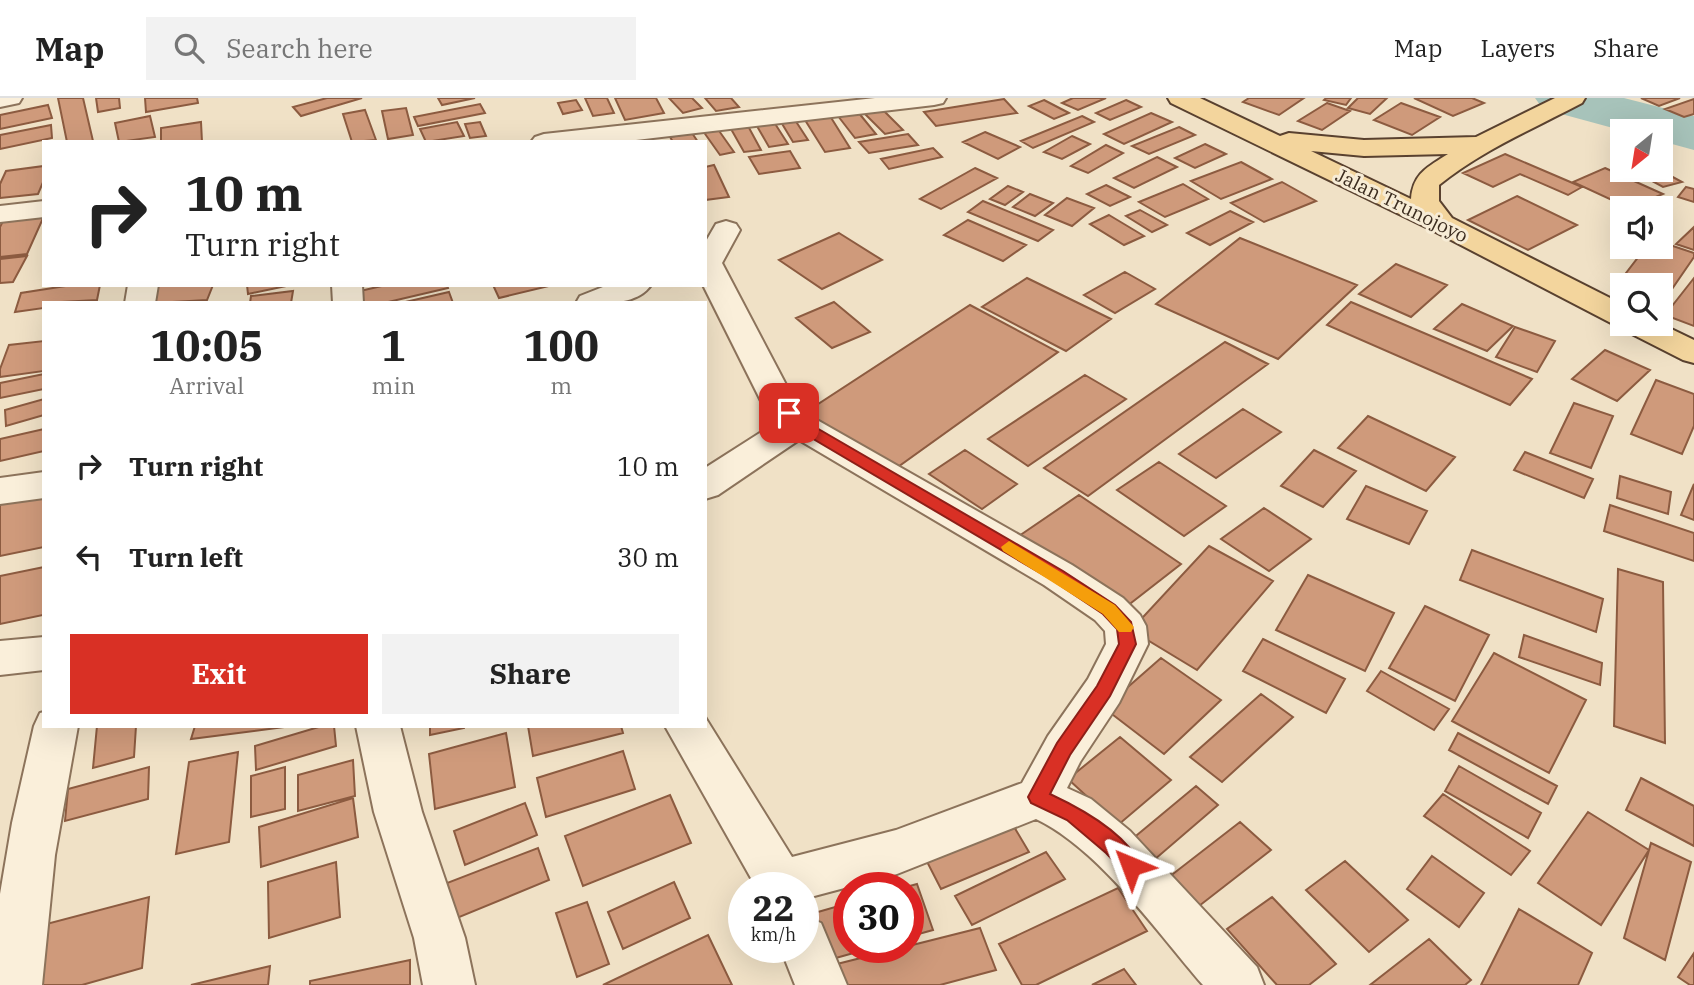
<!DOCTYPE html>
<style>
body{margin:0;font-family:"IBM Plex Serif",serif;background:#f2f2f2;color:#222;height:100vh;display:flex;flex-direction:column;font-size:26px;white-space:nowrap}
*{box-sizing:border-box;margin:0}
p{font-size:23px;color:#767676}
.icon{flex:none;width:38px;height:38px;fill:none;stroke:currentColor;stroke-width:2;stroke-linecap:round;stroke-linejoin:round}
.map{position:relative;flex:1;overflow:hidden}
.side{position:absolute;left:42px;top:203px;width:665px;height:427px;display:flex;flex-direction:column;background:#fff;border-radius:0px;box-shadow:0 7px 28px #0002}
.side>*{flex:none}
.hud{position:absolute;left:42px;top:42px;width:665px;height:147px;border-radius:0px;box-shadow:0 7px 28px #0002;background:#fff;color:#222;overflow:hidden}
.needle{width:46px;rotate:210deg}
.tools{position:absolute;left:1610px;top:21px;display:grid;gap:14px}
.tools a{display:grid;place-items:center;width:63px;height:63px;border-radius:0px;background:#fff;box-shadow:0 7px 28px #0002;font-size:35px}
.speed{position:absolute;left:728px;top:774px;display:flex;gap:14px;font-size:35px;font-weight:700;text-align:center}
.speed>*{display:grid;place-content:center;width:91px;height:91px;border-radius:50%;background:#fff;box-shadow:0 7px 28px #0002;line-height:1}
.speed small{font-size:18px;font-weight:400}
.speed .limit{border:10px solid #d22;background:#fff;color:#111}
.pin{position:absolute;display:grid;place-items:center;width:60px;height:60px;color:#fff;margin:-30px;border-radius:14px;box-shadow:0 4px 10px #0006}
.me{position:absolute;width:77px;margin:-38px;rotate:316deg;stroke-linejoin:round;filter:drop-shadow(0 0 5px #0008)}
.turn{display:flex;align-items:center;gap:24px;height:147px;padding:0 28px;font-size:32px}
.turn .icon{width:91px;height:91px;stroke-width:2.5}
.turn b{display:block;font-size:49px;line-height:60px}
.eta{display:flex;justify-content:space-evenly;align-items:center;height:119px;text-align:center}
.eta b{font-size:42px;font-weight:700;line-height:49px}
.cta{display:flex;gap:14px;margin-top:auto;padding:14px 28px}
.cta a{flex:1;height:80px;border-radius:0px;background:#d93025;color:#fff;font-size:28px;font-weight:700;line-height:80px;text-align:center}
.cta a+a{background:#f2f2f2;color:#222}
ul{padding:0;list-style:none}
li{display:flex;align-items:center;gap:21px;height:91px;padding:0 28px}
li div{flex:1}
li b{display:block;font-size:26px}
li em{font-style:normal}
header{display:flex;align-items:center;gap:42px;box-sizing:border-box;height:98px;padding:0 35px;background:#fff;border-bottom:2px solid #e0e0e0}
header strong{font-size:33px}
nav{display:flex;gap:38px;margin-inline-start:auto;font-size:24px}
.search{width:490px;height:63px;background:#f2f2f2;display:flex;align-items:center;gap:18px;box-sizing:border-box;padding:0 24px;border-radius:0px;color:#767676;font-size:26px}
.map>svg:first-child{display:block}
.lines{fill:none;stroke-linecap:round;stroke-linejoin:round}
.river{fill:#a7c3ba;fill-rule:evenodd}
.building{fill:#cf9a7b;stroke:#8c5b40;stroke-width:2}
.minor-casing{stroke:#8c735b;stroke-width:4}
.major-casing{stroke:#59412f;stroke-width:4}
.minor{fill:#faefda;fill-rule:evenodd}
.major{fill:#f3d59d;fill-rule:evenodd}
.route{fill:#d93025;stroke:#8d1f18;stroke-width:2}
.slow{fill:#f59e0b}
.labels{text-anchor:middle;stroke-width:6;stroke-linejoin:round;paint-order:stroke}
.far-street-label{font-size:19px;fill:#3b2c1f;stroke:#f7ecd6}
</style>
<header>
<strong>Map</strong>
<div class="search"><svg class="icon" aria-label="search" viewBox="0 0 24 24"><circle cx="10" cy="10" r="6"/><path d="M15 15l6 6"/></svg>Search here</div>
<nav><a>Map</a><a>Layers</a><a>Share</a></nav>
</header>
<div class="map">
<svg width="1694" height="887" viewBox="0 0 1694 887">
<rect width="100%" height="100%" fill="#f0e1c6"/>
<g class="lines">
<path class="river" d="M1535 0H1624L1694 18V52L1661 43V33H1624L1543 11Z"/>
</g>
<path class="building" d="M58 0H83L93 43 67 44Z
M96 0H119L120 10 98 14Z
M145 0H197L198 5 146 14Z
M327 0H362L301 18 293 9Z
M438 0H475L442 7Z
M585 0H607L614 15 593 18Z
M615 0H656L664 15 625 22Z
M669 0H692L702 10 683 15Z
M705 0H731L739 9 716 13Z
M1073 0H1106L1078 12 1062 5Z
M1249 0H1304L1279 17 1243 4Z
M1326 0H1351L1346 7 1324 2Z
M1358 0H1387L1370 16 1348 10Z
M1414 0H1472L1484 5 1453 18Z
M1641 0H1680L1659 8Z
M1004 1 1017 15 936 28 924 14Z
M1694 1V16L1684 19 1665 11Z
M576 2 582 12 563 16 558 5Z
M1044 2 1069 15 1054 21 1029 8Z
M1126 2 1141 9 1110 22 1096 15Z
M1327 5 1350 13 1322 32 1298 23Z
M1401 5 1440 19 1412 37 1374 22Z
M480 6 485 15 418 28 414 19Z
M48 7 52 20 0 31V17Z
M880 9 903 32 885 36 862 13Z
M406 10 413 37 388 41 382 13Z
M365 12 376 42 352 44 343 16Z
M858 14 876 36 855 40 838 18Z
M1151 15 1172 24 1124 46 1104 36Z
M150 18 155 39 119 44 115 25Z
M830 18 850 50 825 54 805 22Z
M1082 18 1094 24 1033 50 1021 43Z
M772 21 788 46 769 49 754 23Z
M795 22 808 42 793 44 781 24Z
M201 24 202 44H161V30Z
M457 24 464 38 426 44 420 31Z
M480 24 486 38 470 40 465 26Z
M51 27 52 40 0 51V37Z
M748 28 761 52 744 54 731 31Z
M1179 29 1195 37 1149 56 1132 48Z
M717 30 734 54 720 57 703 33Z
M985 34 1020 49 998 61 963 44Z
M692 35 698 44H673L670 39Z
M908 36 918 47 869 55 859 44Z
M1072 38 1090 46 1062 61 1044 54Z
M1205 46 1226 56 1195 70 1175 60Z
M1106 47 1123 55 1088 75 1071 68Z
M933 50 942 59 889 71 881 61Z
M790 53 800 70 759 76 749 59Z
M1505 56 1582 89 1568 97 1520 76 1493 89 1463 75Z
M1157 59 1177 69 1134 90 1114 80Z
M1241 64 1272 81 1221 101 1191 83Z
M714 67 729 99 705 102V69Z
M44 68V82L38 96 0 100V86L6 73Z
M975 70 997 80 941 111 920 101Z
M1605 70 1663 96 1629 110 1573 84Z
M1632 72H1660L1682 84 1663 89Z
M1282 84 1316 103 1264 124 1231 105Z
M1183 86 1208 101 1165 119 1139 104Z
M1106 87 1130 99 1110 108 1087 96Z
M1008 88 1023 94 1005 107 990 101Z
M1686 89 1694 91V104L1678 99Z
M1030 96 1053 105 1035 118 1013 109Z
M1517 98 1577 127 1528 152 1468 122Z
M1067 100 1094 110 1072 128 1045 117Z
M983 103 1053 132 1038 143 968 114Z
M1140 112 1167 127 1152 134 1126 118Z
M1230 113 1253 124 1210 147 1187 135Z
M1109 117 1144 138 1124 147 1090 126Z
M44 118 27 156 0 159V129L5 119Z
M968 122 1026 147 1003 163 944 137Z
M1694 129V152L1676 146Z
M839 135 882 162 822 191 779 162Z
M1240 140 1357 187 1278 261 1156 206Z
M1661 144 1694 155V159L1661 207V187H1622V195L1613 192 1646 149H1661Z
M27 158 13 184 0 185V161Z
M1396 166 1447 187 1411 219 1359 196Z
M1125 174 1155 191 1115 215 1084 197Z
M1027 180 1111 221 1066 253 982 209Z
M1694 180V228L1665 217Z
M72 187H100L97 202 44 205V210L15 214 21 195Z
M155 187H213L207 202 155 205Z
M247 187H291L248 196Z
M386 187H447L448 190 384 205H363L360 193Z
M493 187H548L549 188 499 200Z
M293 193 291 205H250L251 198Z
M449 194 453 205H401Z
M834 204 870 234 832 250 796 220Z
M1351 204 1532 281 1510 307 1327 227Z
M1462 206 1513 228 1487 253 1434 231Z
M970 207 1058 254 895 371 806 314Z
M1515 229 1555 243 1537 274 1496 259Z
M44 243V273L0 279V271L9 247Z
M1225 244 1268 266 1088 398 1044 370Z
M1605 252 1650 272 1617 303 1572 281Z
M44 276V291L0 300V285Z
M1085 277 1126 301 1028 368 988 341Z
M1656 282 1694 296V328L1682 356 1631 336Z
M44 301V317L6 328 5 312Z
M1574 305 1613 318 1591 370 1550 355Z
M1243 311 1281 334 1216 380 1179 356Z
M1368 318 1455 359 1426 393 1338 350Z
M44 331V353L0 363V341Z
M965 352 1017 386 982 411 929 376Z
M1314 352 1356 373 1323 409 1281 388Z
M1525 354 1593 381 1584 400 1514 372Z
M1159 364 1226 408 1184 438 1117 392Z
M1620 378 1671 394 1668 416 1617 400Z
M1694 386V422L1681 417Z
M1366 388 1427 413 1409 446 1347 421Z
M44 391V449L0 458V399Z
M1079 397 1181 466 1122 512 1019 438Z
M1610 407 1694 435V463L1604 433Z
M1264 410 1311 441 1269 473 1221 441Z
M1209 448 1273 483 1197 572 1131 532Z
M1472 452 1603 501 1596 534 1460 482Z
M44 469 43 517 0 526V478Z
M1618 471 1663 484 1665 645 1614 628Z
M1308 477 1394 515 1365 573 1276 532Z
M1425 508 1489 537 1455 603 1389 570Z
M1524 537 1602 565 1600 587 1519 559Z
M1263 541 1345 581 1326 615 1243 573Z
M1494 555 1586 602 1549 675 1452 623Z
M1161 560 1221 602 1164 656 1104 610Z
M1381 573 1449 611 1434 632 1367 593Z
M1261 596 1293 619 1222 684 1190 659Z
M97 628H136L134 659 93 670Z
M195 628H292L191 641Z
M322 628H334L336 648 256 672 255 648Z
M430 628H464V630L430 637Z
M528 628H621L623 635 533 658Z
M506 635 515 689 435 711 429 656Z
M1458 635 1557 688 1548 706 1449 652Z
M1120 639 1171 682 1118 727 1068 681Z
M623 653 635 691 546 719 537 680Z
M238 654 229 744 176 756 189 664Z
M353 662 355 698 298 713V677Z
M1459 668 1541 715 1528 740 1445 693Z
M149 669 148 701 65 723 68 691Z
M285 669V711L251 719V678Z
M1641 680 1694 708V748L1626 712Z
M1196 688 1218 707 1154 762 1131 742Z
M1443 696 1530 753 1511 777 1424 718Z
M670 697 691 745 583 788 565 738Z
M353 700 358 739 261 769 259 729Z
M525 705 537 737 465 767 454 733Z
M1588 714 1649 752 1601 827 1538 785Z
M1007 717 1029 754 941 791 921 752Z
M1240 724 1271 752 1199 808 1169 779Z
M1651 745 1691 764 1665 862 1624 840Z
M538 750 549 782 457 820 447 785Z
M1046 754 1065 781 972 827 955 798Z
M1432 758 1484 795 1459 829 1407 791Z
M1345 763 1408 822 1369 854 1306 792Z
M336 764 340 819 269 840 268 784Z
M674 784 690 820 623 851 608 814Z
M917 786 933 832 908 839V789H906Z
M1118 790 1147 833 1036 887H1022L999 846Z
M149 799 142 870 82 887H26L35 829Z
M1272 799 1336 866 1309 887H1277L1227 831Z
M587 804 609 866 577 879 556 815Z
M849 805V849H875L818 865 804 818Z
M1519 811 1592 855 1578 887H1481Z
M980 830 996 872 940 887H835L829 868Z
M708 837 732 887H603Z
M1429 841 1471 882 1465 887H1370Z
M1694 855V887H1690L1678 879Z
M410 862V887H310V883Z
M270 868 268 887H191Z
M1124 871 1136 887H1092Z"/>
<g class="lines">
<g class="minor-casing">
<path id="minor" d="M0 0H22L19 5 0 9Z
M875 0H946L943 5 934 7 619 44H531L535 39 544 36Z
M44 103V119L0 124V108Z
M726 123 736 126 740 132 722 165 793 300 810 318 1072 467 1123 500 1140 517 1146 528 1148 546 1119 605 1080 664 1067 690 1091 701 1130 733 1257 869 1264 887H1203C1157 834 1099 751 1036 721L897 776 803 801V789H756L665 628H705V619L792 759 896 732 1022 685 1048 638 1088 581 1106 546 1105 533 1095 522 1044 487 799 342 718 397 705 401V370L777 324 762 305 703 187 705 145 716 126Z
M128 187H158L155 205H125Z
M332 187H362L363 205H333Z
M608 187H651C636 209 599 205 576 205L580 198Z
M44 374V400L0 406V380Z
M44 539V572L0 577V543Z
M44 614V628H78L55 757 42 887H0V796L12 725 34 628 40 615Z
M356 628H400L422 714 465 840 475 887H423L414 840 374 714Z
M803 818 821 825 847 887H795L780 849H803Z"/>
</g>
<g class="major-casing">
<path id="major" d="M1168 0H1200L1280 38 1289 35 1364 42 1476 39 1555 0H1585L1582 5C1533 31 1482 52 1439 87V103L1452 120 1622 206V226H1661L1694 242V265L1683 262 1626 233 1622 227 1611 225 1432 132 1171 5ZM1311 53 1364 58 1448 56C1428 69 1413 75 1411 101Z"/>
</g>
<use href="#minor" class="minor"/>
<use href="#major" class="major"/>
</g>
<path class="route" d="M789 311 803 322 1063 473 1115 507 1131 524 1136 546 1110 598 1070 657 1050 696C1080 710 1127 736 1141 768L1138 774 1131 777 1124 774 1106 755 1067 722 1031 705 1028 699 1057 645 1097 588 1119 546 1117 531 1103 516 1052 482 793 329 781 315Z"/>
<path class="slow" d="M1009 443 1115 507 1134 529 1131 534H1119L1103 516 1003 453 1001 449Z"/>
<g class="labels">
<g class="far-street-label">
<text transform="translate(1402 107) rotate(26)" y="7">Jalan Trunojoyo</text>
</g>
</g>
</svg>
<div class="tools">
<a><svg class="needle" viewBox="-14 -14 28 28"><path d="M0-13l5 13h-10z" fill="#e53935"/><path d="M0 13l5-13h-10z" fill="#767676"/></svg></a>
<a><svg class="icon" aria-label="sound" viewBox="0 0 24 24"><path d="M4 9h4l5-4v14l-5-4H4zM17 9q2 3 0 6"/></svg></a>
<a><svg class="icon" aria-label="search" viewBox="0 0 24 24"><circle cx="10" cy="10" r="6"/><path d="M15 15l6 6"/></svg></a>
</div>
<div class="speed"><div>22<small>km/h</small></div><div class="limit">30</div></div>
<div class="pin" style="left:789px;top:315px;background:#d93025"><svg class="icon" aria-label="arrive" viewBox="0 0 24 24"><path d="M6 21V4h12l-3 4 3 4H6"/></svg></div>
<svg class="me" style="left:1131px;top:768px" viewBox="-20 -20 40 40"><path d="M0-17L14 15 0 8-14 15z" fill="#d93025" stroke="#fff" stroke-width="4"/></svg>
<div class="hud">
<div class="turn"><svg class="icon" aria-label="right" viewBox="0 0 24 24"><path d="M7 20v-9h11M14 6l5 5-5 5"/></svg><div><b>10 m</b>Turn right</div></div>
</div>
<section class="side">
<div class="eta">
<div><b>10:05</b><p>Arrival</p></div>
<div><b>1</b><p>min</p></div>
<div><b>100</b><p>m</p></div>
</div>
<ul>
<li><svg class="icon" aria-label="right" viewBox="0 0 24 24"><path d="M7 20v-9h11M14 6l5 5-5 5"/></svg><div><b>Turn right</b></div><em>10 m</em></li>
<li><svg class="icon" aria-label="left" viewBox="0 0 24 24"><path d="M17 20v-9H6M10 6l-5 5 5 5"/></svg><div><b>Turn left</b></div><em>30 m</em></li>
</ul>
<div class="cta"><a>Exit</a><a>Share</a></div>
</section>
</div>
